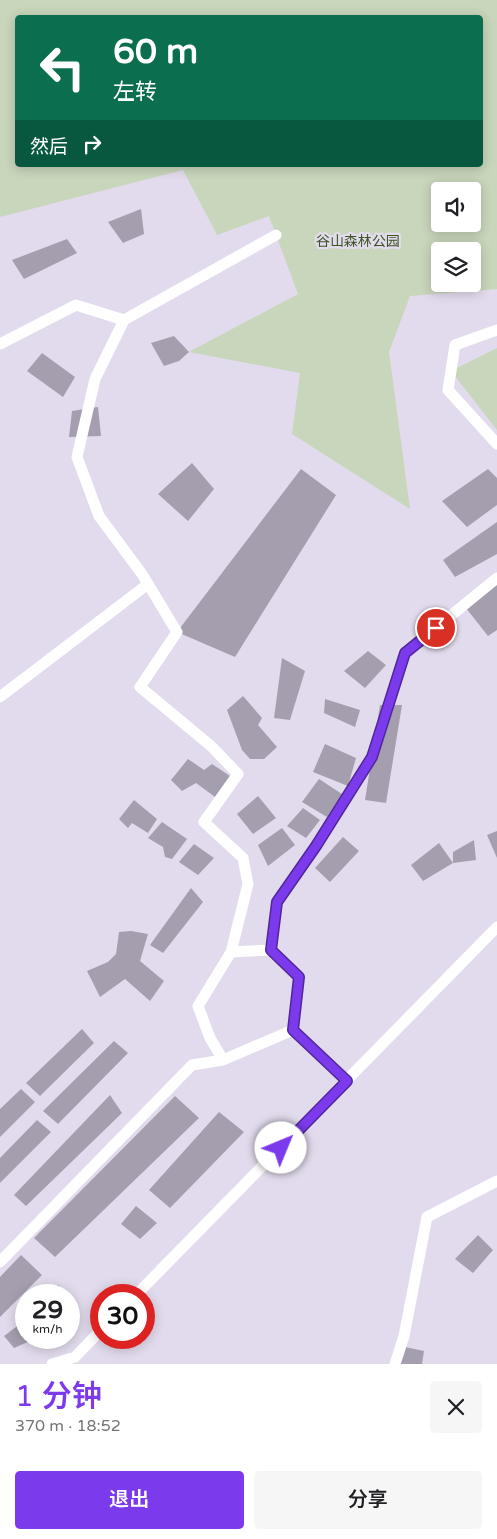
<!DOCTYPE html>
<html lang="zh">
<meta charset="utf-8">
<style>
body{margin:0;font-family:"Varela Round","Noto Sans SC",sans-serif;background:#f6f6f6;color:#202124;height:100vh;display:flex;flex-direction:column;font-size:19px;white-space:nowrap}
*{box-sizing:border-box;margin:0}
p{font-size:16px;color:#757577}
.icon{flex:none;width:28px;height:28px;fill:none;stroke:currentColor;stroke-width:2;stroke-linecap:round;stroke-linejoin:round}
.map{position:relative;height:1364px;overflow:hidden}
.side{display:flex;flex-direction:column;background:#fff;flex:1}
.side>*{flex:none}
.guide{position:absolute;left:15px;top:15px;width:468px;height:152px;border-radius:5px;box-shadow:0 2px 12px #0003;background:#0b6e4f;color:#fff;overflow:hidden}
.fabs{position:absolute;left:431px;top:182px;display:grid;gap:10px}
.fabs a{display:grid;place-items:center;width:50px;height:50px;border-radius:5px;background:#fff;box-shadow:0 2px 12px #0003;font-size:25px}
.speed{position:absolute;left:15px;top:1284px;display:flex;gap:10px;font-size:25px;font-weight:700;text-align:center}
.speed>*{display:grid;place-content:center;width:65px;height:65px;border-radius:50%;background:#fff;box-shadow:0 2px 12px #0003;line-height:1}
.speed small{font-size:12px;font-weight:400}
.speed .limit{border:8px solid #d22;background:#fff;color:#111}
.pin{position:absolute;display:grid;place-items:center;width:42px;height:42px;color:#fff;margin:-21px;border:2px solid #fff;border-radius:50%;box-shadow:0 1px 5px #0007}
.me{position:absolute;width:55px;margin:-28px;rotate:45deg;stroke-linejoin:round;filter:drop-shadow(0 0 4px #0008)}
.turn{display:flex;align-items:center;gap:18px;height:105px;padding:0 15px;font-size:22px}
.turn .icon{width:65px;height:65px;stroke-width:2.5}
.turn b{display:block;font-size:35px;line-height:42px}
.then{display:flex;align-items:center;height:48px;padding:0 15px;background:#0003;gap:10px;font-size:19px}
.round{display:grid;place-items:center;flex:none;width:52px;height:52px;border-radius:5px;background:#f6f6f6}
.head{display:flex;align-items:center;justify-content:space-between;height:85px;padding:0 15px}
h1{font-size:30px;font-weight:600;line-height:38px;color:#7c3aed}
.action{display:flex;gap:10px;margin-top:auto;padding:10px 15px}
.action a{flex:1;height:58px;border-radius:5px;background:#7c3aed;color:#fff;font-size:20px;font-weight:600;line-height:58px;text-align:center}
.action a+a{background:#f6f6f6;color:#202124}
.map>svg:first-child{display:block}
.green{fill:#c8d6bb;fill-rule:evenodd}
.building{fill:#a59eae}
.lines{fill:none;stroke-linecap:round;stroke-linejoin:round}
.street{stroke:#fff;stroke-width:11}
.route-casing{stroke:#51269a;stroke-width:12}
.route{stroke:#7c3aed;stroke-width:9}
.labels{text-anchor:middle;stroke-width:4.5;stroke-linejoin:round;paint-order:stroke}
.park-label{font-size:14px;fill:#3c5420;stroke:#e2dbed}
</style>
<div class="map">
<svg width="497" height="1364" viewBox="0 0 497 1364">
<rect width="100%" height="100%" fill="#e2dbed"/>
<path class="green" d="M0 0H497V289L410 296 389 352 410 509 292 434 300 373 189 352 298 294 269 216 217 235 183 170 0 217ZM18 18H480V165H18ZM440 191H472V224H440ZM440 251H472V284H440Z
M497 348V430L451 371Z"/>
<path class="building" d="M141 209 144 234 123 243 108 222Z
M67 239 77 253 24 279 12 260Z
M174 336 189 352 179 361 164 366 151 343Z
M42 353 75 377 63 397 27 371Z
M98 407 101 436 69 437 72 411Z
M192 463 214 489 188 521 158 494Z
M301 469 336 495 235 657 177 632Z
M488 469 497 478V505L467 527 442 501Z
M497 522V554L455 577 443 560Z
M497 581V630L488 636 462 603Z
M368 651 386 665 365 688 344 671Z
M282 658 305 671 290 720 274 718Z
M243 696 262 718 258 725 277 747 264 759H250L242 750 227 710Z
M325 699 360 710 355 727 324 713Z
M380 705H402L386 803 365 800Z
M325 744 356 758 348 786 313 772Z
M188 759 204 770 212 764 230 776 215 797 196 783 182 791 171 780Z
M319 779 342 794 327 817 302 802Z
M258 796 276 818 253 834 237 814Z
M134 800 157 819 148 833 132 823 128 828 119 819Z
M303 808 320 820 306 838 287 826Z
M162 822 187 839 172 859 165 857 163 847 148 838Z
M282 828 295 845 268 866 258 845Z
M497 831V858L487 835Z
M343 837 359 851 330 882 315 868Z
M474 840 476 860 453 863 423 881 411 865 439 843 453 863V852Z
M194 844 214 858 198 875 179 862Z
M191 888 203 902 163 953 150 945Z
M131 931 148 934 140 961 164 981 150 1001 125 979 100 997 87 971 108 962 116 954 119 932Z
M82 1029 94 1043 40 1096 26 1083Z
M114 1041 128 1053 58 1124 43 1111Z
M21 1089 35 1102 0 1137V1109Z
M110 1095 122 1113 26 1206 14 1195Z
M175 1096 199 1118 55 1257 34 1238Z
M219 1112 244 1132 170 1208 149 1190Z
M37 1120 51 1132 0 1183V1158Z
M136 1206 157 1223 140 1239 121 1224Z
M478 1235 493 1250 473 1273 455 1259Z
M21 1255 42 1275 0 1317V1277Z
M58 1285 69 1295H49Z
M20 1324 26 1338 30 1341 14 1348 4 1336Z
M405 1347 424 1351 422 1364H397Z"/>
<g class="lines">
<path class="street" d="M497 330 455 345 448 390 497 444
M0 344 76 305 124 320
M0 697 148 584
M271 950 277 902 316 846 372 757 405 653 497 578
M271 950 299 977 293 1030 223 1060 210 1038 198 1006 231 952Z
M231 952 248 884 243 858 204 822 238 774 211 746 140 687 177 632 142 574 99 516 77 457 95 379 124 320 276 235
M293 1030 347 1081
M0 1262 192 1065 223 1060
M136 1295 497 927
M52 1364 75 1357 101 1330
M395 1364 404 1336 427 1217 497 1181"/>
</g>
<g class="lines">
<g class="route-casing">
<path id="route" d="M281 1148 347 1081 293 1030 299 977 271 950 277 902 316 846 372 757 405 653 436 628"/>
</g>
<use href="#route" class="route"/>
</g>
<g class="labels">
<g class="park-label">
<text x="358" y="246">谷山森林公园</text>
</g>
</g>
</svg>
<div class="fabs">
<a><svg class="icon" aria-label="sound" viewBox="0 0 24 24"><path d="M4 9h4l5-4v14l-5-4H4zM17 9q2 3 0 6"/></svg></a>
<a><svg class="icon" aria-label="layers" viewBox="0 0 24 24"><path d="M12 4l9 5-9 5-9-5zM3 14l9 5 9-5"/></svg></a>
</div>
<div class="speed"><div>29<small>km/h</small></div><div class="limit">30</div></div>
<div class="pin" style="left:436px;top:628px;background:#d93025"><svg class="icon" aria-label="arrive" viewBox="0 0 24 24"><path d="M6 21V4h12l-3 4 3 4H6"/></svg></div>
<svg class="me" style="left:281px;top:1148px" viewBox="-20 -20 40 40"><circle r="19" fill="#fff"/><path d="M0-13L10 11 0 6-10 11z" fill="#7c3aed"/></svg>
<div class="guide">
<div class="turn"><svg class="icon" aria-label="left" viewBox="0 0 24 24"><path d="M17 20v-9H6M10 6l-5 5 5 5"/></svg><div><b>60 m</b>左转</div></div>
<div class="then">然后<svg class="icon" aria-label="right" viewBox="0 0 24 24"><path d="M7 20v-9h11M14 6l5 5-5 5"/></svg></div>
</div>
</div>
<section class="side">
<div class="head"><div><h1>1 分钟</h1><p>370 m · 18:52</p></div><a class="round"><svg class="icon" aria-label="close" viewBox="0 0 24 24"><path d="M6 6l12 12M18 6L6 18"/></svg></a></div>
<div class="action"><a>退出</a><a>分享</a></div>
</section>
